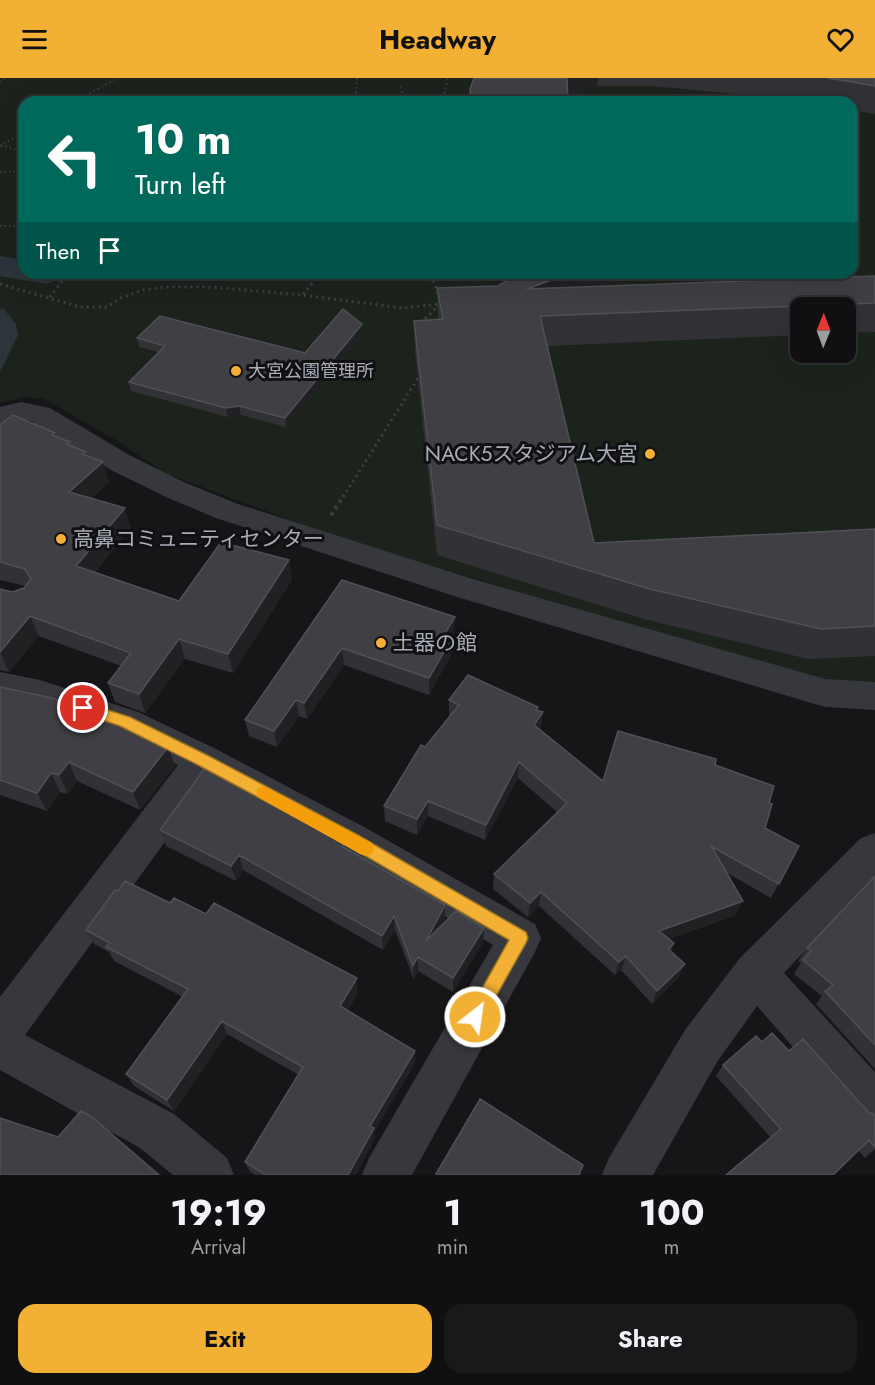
<!DOCTYPE html>
<meta charset="utf-8">
<style>
body{margin:0;font-family:Jost,"Noto Sans JP",sans-serif;background:#19191b;color:#f1f3f6;height:100vh;display:flex;flex-direction:column;font-size:22px;white-space:nowrap}
*{box-sizing:border-box;margin:0}
p{font-size:20px;color:#9c9d9f}
.icon{flex:none;width:33px;height:33px;fill:none;stroke:currentColor;stroke-width:2;stroke-linecap:round;stroke-linejoin:round}
.map{position:relative;height:1097px;overflow:hidden}
.details{display:flex;flex-direction:column;background:#101012;flex:1}
.details>*{flex:none}
.guide{position:absolute;left:18px;top:18px;width:840px;height:183px;border-radius:18px;box-shadow:0 6px 24px #0002,0 0 0 2px #303032;background:#00695c;color:#fff;overflow:hidden}
.needle{width:39px;rotate:1deg}
.tools{position:absolute;left:790px;top:219px;display:grid;gap:12px}
.tools a{display:grid;place-items:center;width:66px;height:66px;border-radius:12px;background:#101012;box-shadow:0 6px 24px #0002,0 0 0 2px #303032;font-size:30px}
.pin{position:absolute;display:grid;place-items:center;width:51px;height:51px;color:#fff;margin:-26px;border:3px solid #fff;border-radius:50%;box-shadow:0 2px 6px #0007}
.me{position:absolute;width:66px;margin:-33px;rotate:30deg;stroke-linejoin:round;filter:drop-shadow(0 0 4px #0008)}
.turn{display:flex;align-items:center;gap:21px;height:126px;padding:0 18px;font-size:27px}
.turn .icon{width:78px;height:78px;stroke-width:2.5}
.turn b{display:block;font-size:42px;line-height:51px}
.then{display:flex;align-items:center;height:57px;padding:0 18px;background:#0003;gap:12px;font-size:22px}
.eta{display:flex;justify-content:space-evenly;align-items:center;height:102px;text-align:center}
.eta b{font-size:36px;font-weight:700;line-height:42px}
.button{display:flex;gap:12px;margin-top:auto;padding:12px 18px}
.button a{flex:1;height:69px;border-radius:18px;background:#f2b134;color:#111;font-size:24px;font-weight:700;line-height:69px;text-align:center}
.button a+a{background:#19191b;color:#f1f3f6}
header{display:flex;justify-content:space-between;align-items:center;height:78px;padding:0 18px;background:#f2b134;color:#111;font-size:27px;font-weight:700}
.map>svg:first-child{display:block}
.green{fill:#1c231d;fill-rule:evenodd}
.water{fill:#2c353c}
.lines{fill:none;stroke-linecap:round;stroke-linejoin:round}
.path-far2{stroke:#3d3f44;stroke-width:2;stroke-dasharray:1.5 3;stroke-linecap:butt}
.path-far1{stroke:#3d3f44;stroke-width:3;stroke-dasharray:2 4;stroke-linecap:butt}
.path{stroke:#3d3f44;stroke-width:4;stroke-dasharray:3 4.5;stroke-linecap:butt}
.minor{fill:#37383d;fill-rule:evenodd}
.wall{fill:#323236}
.shaded-wall{fill:#212124}
.building{fill:#3f3f44;stroke:#4f5156;stroke-width:1.5}
.route{fill:#f2b134;stroke:#9d7322;stroke-width:1.5}
.slow{fill:#f59e0b}
.poi-dot{fill:#f2b134;stroke:#111113;stroke-width:2}
.labels{text-anchor:middle;stroke-width:6;stroke-linejoin:round;paint-order:stroke}
.far-poi-label{font-size:18px;fill:#a8adb8;stroke:#111113;text-anchor:start}
.poi-label{font-size:21px;fill:#a8adb8;stroke:#111113;text-anchor:start}
</style>
<header><svg class="icon" aria-label="menu" viewBox="0 0 24 24"><path d="M4 6h16M4 12h16M4 18h16"/></svg>Headway<svg class="icon" aria-label="heart" viewBox="0 0 24 24"><path d="M12 20l-8-8c-3-5 5-10 8-4 3-6 11-1 8 4z"/></svg></header>
<div class="map">
<svg width="875" height="1097" viewBox="0 0 875 1097">
<rect width="100%" height="100%" fill="#161618"/>
<path class="green" d="M0 0H875V605L817 603 336 459 167 396 116 362 44 321 24 319 0 325ZM24 24H852V195H24ZM801 230H846V274H801Z"/>
<path class="water" d="M0 178 24 182V195H60L61 199 47 206 0 198Z
M3 230 16 246 18 257 0 294V231Z"/>
<g class="lines">
<path class="path-far2" d="M0 4 6 0
M400 9 406 24
M356 15 357 0
M74 24 118 0
M442 24 448 0
M1 67 24 74
M0 68 24 54
M0 94 24 93
M0 148H24"/>
<path class="path-far1" d="M392 195 414 197 435 204 438 219
M0 206 80 229H107L121 220 143 212 166 209H212L302 217 402 230 440 226
M303 216 318 199 326 195
M50 219 68 195
M425 246 424 242 439 227
M343 419 420 297"/>
<path class="path" d="M331 437 344 417"/>
<path class="minor" d="M21 324 50 330 131 378 186 405 238 426 473 501 825 601 875 604V632L825 629 457 519 216 440 166 419 111 392 31 343 22 341 0 347V329Z
M0 594 40 602 138 634 216 671 364 749 535 846 541 860 535 874 412 1097H362L369 1080 493 867 336 773 209 703 25 957 174 1036 227 1080 234 1097H173L140 1070 0 992V919L178 687 113 654 39 630 0 622Z
M875 755V799L784 895 875 994V1051L859 1044 757 928 717 984 653 1097H602L609 1080 685 952 740 880 861 760Z"/>
</g>
<path class="wall" d="M474 0H875V36L852 32V24H800L738 16 651 8H597L568 18V24H470V11Z
M643 195 610 208 875 198V254L846 255V230H801V257L547 268 594 465 875 451V578L808 581 644 541 437 477 415 273 414 243 438 241 437 210 498 208Z
M363 255 286 349 241 337 228 339 131 313 129 304 159 274 139 269 137 260 305 275Z
M0 347 55 355 56 359 70 364 71 368 87 378 109 404 91 421 131 450 95 494 179 523 289 482 292 502 233 595 185 581 145 635 115 624 108 605 121 588 39 558 9 594 0 592V511L12 514 24 510 25 508 0 502Z
M342 502 454 556 452 560 451 577 429 617 344 587 307 641 299 638 277 669 249 658 245 642Z
M0 609 168 669 175 688 140 732 77 703 68 716 60 714 47 733 0 717Z
M449 622 538 629V632L543 634 540 652 603 703 715 687 769 725 765 750 799 768 771 820 727 795 736 837 669 861 674 865 671 873 679 899 652 926 621 892 615 897 539 828 528 839 493 811 494 796 557 734 518 700 485 762 428 738 417 757 385 743 384 728 425 669 450 638H449Z
M160 752 344 767 345 770 445 841 441 848 484 850 483 864 453 914 418 893 414 902 395 852 383 872 243 792 236 803 166 768Z
M875 798V991L816 926 822 918 794 896 801 885 798 883 807 870Z
M170 825 358 914 348 932 415 973V985L374 1054 375 1060 356 1097H255L250 1094 245 1084 299 997 227 956 174 1033 134 1008 126 996 183 919 114 883 109 874 94 866 86 852Z
M762 964 789 973 868 1034 875 1037V1071L865 1080 858 1072 771 1060 716 998 723 987Z"/>
<path class="shaded-wall" d="M566 0H598L597 8 564 19Z
M570 195H643L525 241 527 211Z
M362 246 363 255 286 349 285 340Z
M239 328 241 337 228 339 226 330Z
M86 374 92 394 103 384 109 404 76 435 69 414 83 376Z
M125 430 131 450 83 508 76 488Z
M289 482 292 502 233 595 228 576Z
M30 538 39 558 9 594 0 574Z
M455 539 454 556 452 560 451 577 429 617V600L444 557Z
M179 561 185 581 145 635 139 616Z
M342 570 344 587 307 641 304 625Z
M296 622 299 638 277 669 274 653Z
M538 629 536 644 543 634 541 650 533 663 536 632Z
M168 669 175 688 140 732 133 714Z
M69 684 77 703 68 716 59 697Z
M519 684 518 700 485 762 486 747Z
M51 695 60 714 47 733 37 715Z
M428 723V738L417 757V741Z
M239 777 243 792 236 803 231 788Z
M541 814 539 828 528 839 530 825Z
M743 823 736 837 654 866 659 853Z
M445 827V841L427 877 426 863Z
M394 838 395 852 383 872 382 858Z
M484 850 483 864 453 914V900Z
M626 878 621 892 615 897 619 884Z
M418 879V893L414 902 413 888Z
M685 886 679 899 652 926 657 913Z
M357 900 358 914 343 940 340 928Z
M222 943 227 956 174 1033 167 1022Z
M415 973V985L374 1054 375 1060 356 1097H348L370 1048Z"/>
<path class="building" d="M474 0H567L568 24H471L470 11Z
M827 0H875V8L847 3Z
M519 195H570L527 211 875 198V225L540 238 594 465 875 451V548L821 551 650 511 437 447 414 243 443 241 437 210 498 208Z
M343 231 362 246 285 340 239 328 226 330 129 304 165 268 137 260 160 238 305 275Z
M13 337 55 355 52 357 70 364 67 366 86 374 83 376 103 384 69 414 125 430 76 488 179 523 221 464 289 482 228 576 179 561 139 616 108 605 131 575 30 538 0 574V511L12 514 24 510 31 501 25 491 0 484V347Z
M342 502 455 539 444 557 452 560 429 600 342 570 304 625 296 622 274 653 245 642Z
M468 597 538 629 536 632 543 634 534 647 603 703 618 653 716 681 715 687 774 708 769 725 772 726 765 750 799 768 779 806 711 768 743 823 659 853 674 865 668 871 685 886 657 913 626 878 619 884 541 814 530 825 494 796 567 725 519 684 486 747 428 723 417 741 384 728 421 667 425 669 459 627 449 622Z
M0 609 52 620 104 637 168 669 133 714 69 684 59 697 51 695 37 715 0 702Z
M205 690 337 762 344 767 343 769 445 827 426 863 456 833 484 850 453 900 418 879 413 888 394 838 382 858 239 777 231 788 160 752Z
M875 798V967L825 913 833 907 803 882 811 873 807 870Z
M125 803 170 825 174 820 206 836 214 825 357 900 340 928 415 973 370 1048 374 1050 348 1097H266L245 1084 303 989 222 943 167 1022 126 996 188 911 106 869 110 865 86 852 115 812 118 813Z
M772 955 789 973 803 961 868 1034 875 1037V1069L869 1062 833 1097H726L781 1051 723 987 756 958 762 964Z
M480 1021 583 1087 579 1097H438L436 1096Z
M81 1033 92 1039 159 1097H0V1040L58 1059Z"/>
<path class="route" d="M83 624 130 639 209 678 356 756 526 854 528 860 526 865 481 945 475 948 469 945 466 939 509 862 345 766 198 687 120 648 78 634 75 630 78 626Z"/>
<path class="slow" d="M263 708 372 765 374 771 372 776 366 778 360 776 258 719 256 714 258 710Z"/>
<g class="poi-dot">
<circle cx="236" cy="293" r="6"/>
<circle cx="650" cy="376" r="6"/>
<circle cx="61" cy="461" r="6"/>
<circle cx="381" cy="565" r="6"/>
</g>
<g class="labels">
<g class="far-poi-label">
<text x="248" y="299">大宮公園管理所</text>
</g>
<g class="poi-label">
<text x="638" y="383" text-anchor="end">NACK5スタジアム大宮</text>
<text x="73" y="468">高鼻コミュニティセンター</text>
<text x="393" y="572">土器の館</text>
</g>
</g>
</svg>
<div class="tools">
<a><svg class="needle" viewBox="-14 -14 28 28"><path d="M0-13l5 13h-10z" fill="#e53935"/><path d="M0 13l5-13h-10z" fill="#9c9d9f"/></svg></a>
</div>
<div class="pin" style="left:83px;top:630px;background:#d93025"><svg class="icon" aria-label="arrive" viewBox="0 0 24 24"><path d="M6 21V4h12l-3 4 3 4H6"/></svg></div>
<svg class="me" style="left:475px;top:939px" viewBox="-20 -20 40 40"><circle r="17" fill="#f2b134" stroke="#fff" stroke-width="3"/><path d="M0-11L8 9 0 5-8 9z" fill="#fff"/></svg>
<div class="guide">
<div class="turn"><svg class="icon" aria-label="left" viewBox="0 0 24 24"><path d="M17 20v-9H6M10 6l-5 5 5 5"/></svg><div><b>10 m</b>Turn left</div></div>
<div class="then">Then<svg class="icon" aria-label="arrive" viewBox="0 0 24 24"><path d="M6 21V4h12l-3 4 3 4H6"/></svg></div>
</div>
</div>
<section class="details">
<div class="eta">
<div><b>19:19</b><p>Arrival</p></div>
<div><b>1</b><p>min</p></div>
<div><b>100</b><p>m</p></div>
</div>
<div class="button"><a>Exit</a><a>Share</a></div>
</section>
